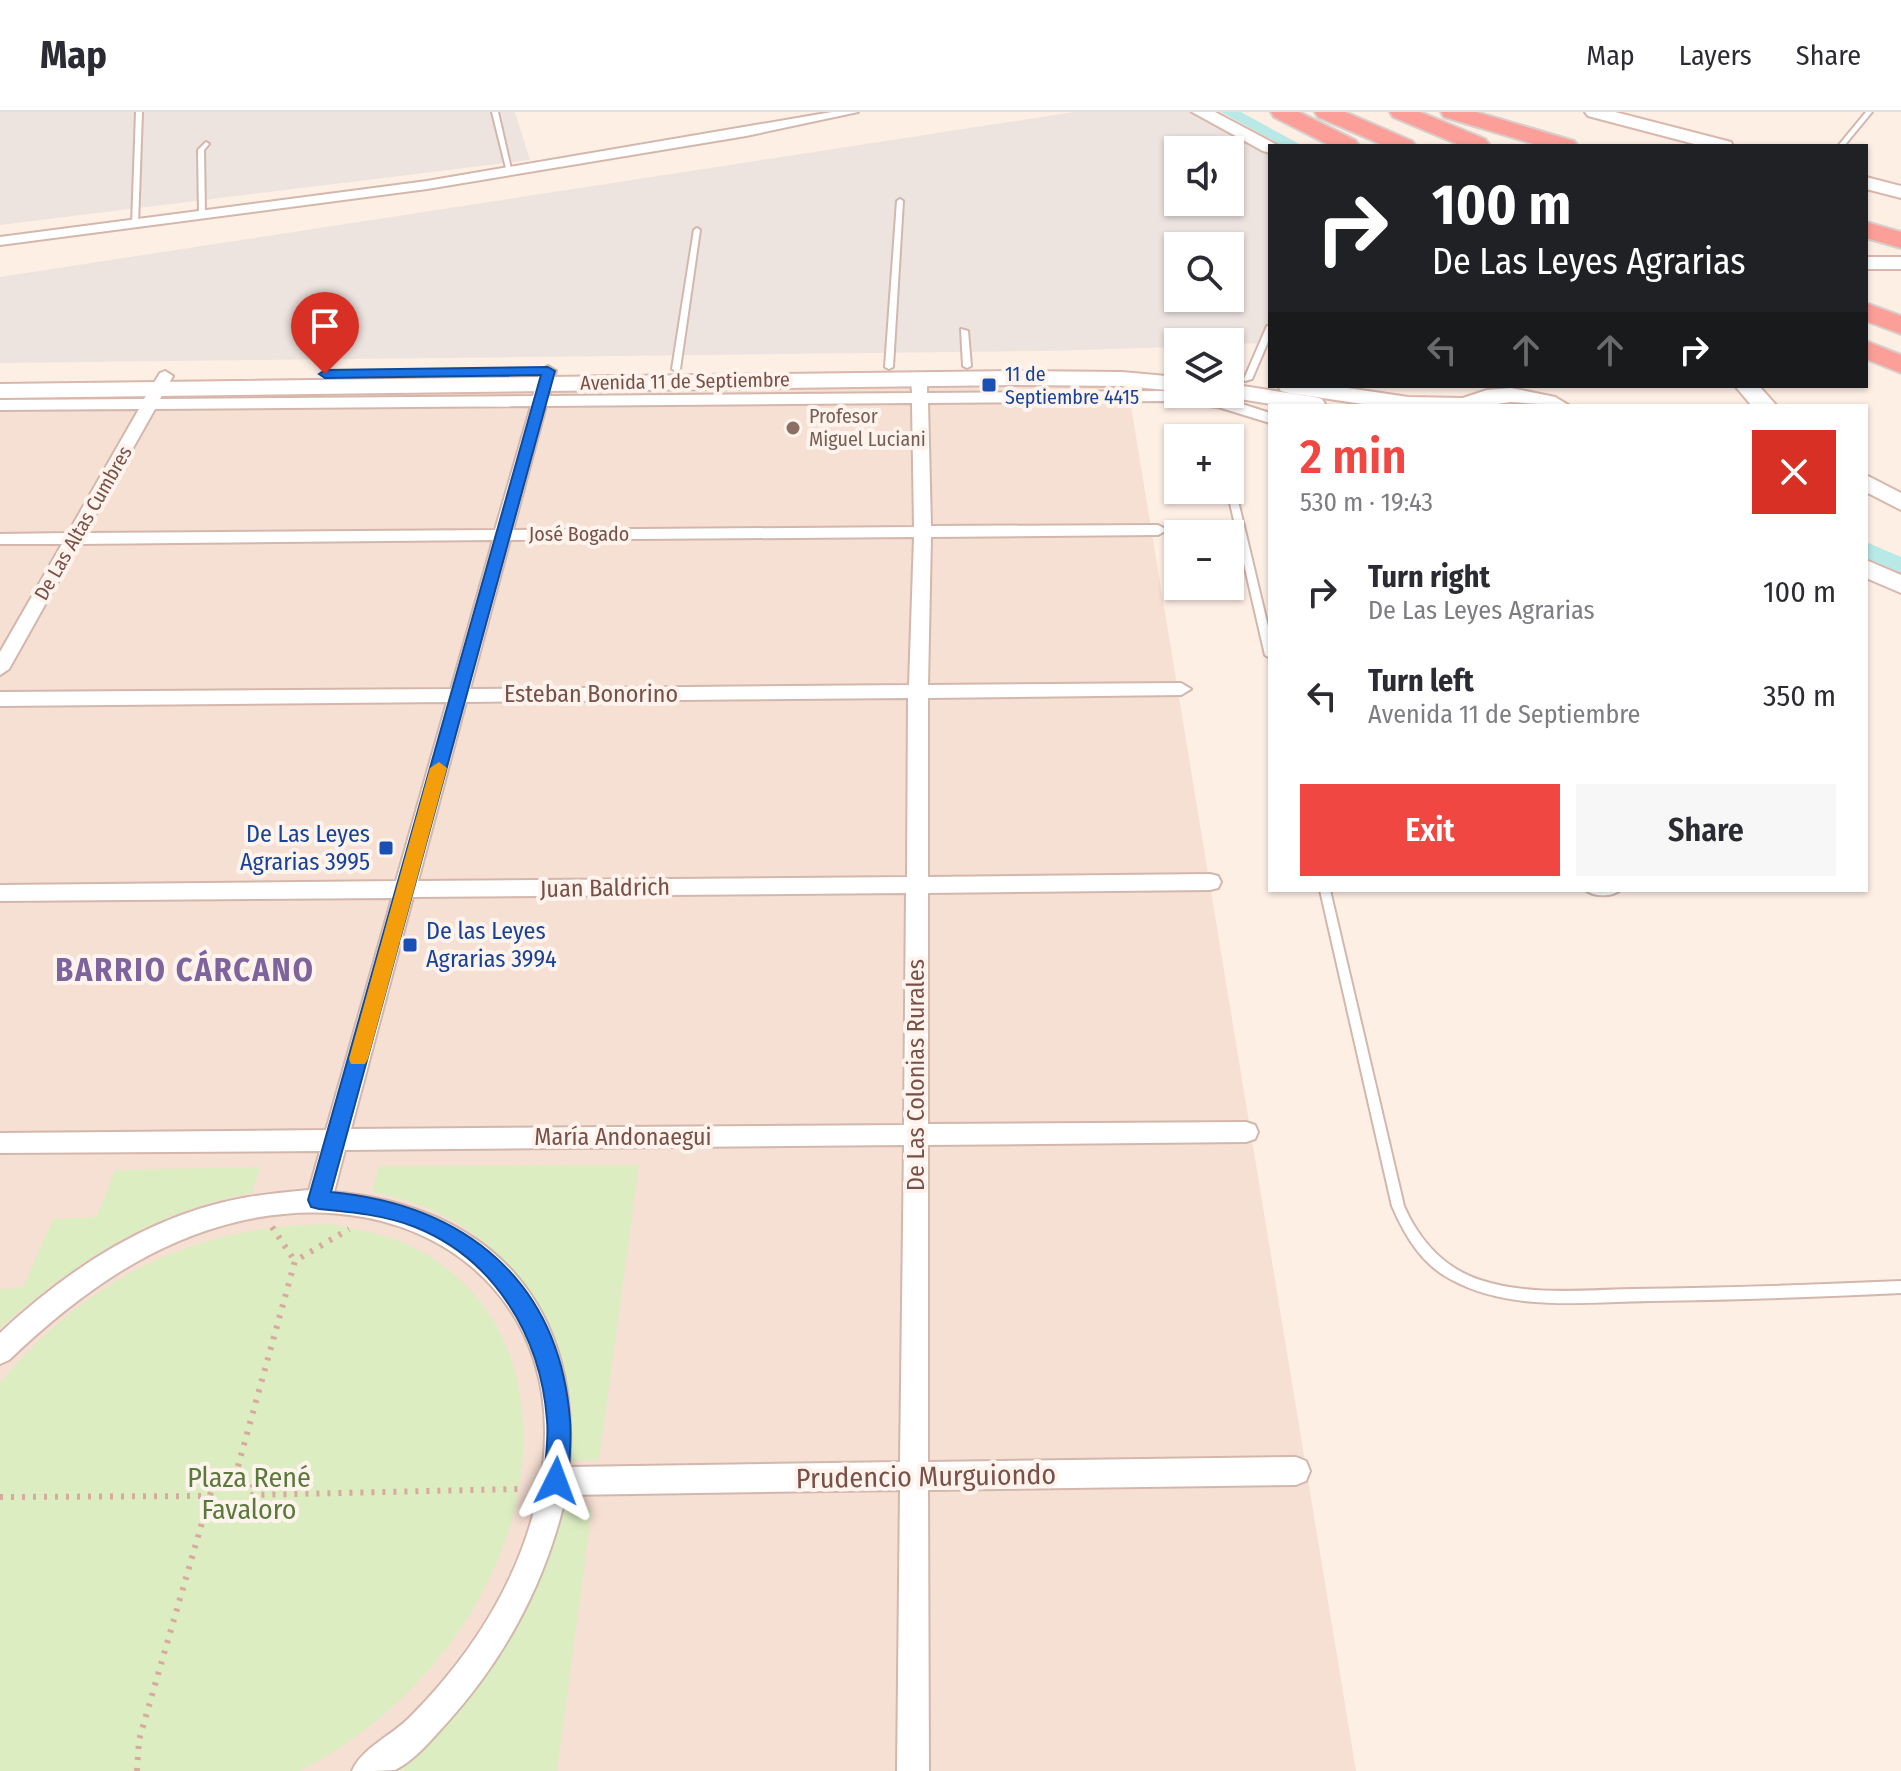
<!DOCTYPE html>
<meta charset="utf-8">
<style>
body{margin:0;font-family:"Fira Sans Condensed",sans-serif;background:#f7f7f7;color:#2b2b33;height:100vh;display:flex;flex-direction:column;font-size:30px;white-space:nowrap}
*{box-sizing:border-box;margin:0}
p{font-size:26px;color:#7c7c81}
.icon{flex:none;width:44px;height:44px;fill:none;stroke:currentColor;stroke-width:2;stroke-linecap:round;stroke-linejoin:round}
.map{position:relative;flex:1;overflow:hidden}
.panel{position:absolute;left:1268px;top:292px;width:600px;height:488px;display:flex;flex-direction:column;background:#fff;border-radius:0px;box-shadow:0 2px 6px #0004}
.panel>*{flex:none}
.banner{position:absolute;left:1268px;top:32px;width:600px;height:244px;border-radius:0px;box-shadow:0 2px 6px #0004;background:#202124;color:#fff;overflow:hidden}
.fabs{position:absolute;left:1164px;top:24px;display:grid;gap:16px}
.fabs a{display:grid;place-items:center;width:80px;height:80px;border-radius:0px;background:#fff;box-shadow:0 2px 6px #0004;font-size:40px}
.pin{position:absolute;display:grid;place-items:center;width:68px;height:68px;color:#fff;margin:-82px -34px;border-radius:50% 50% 50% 0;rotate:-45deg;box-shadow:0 0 8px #0007}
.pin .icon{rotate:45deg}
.me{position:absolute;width:88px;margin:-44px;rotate:3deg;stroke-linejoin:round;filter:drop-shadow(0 0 6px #0008)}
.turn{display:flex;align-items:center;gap:28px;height:168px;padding:0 32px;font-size:36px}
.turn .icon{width:104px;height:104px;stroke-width:2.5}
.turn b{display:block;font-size:56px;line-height:68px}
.lanes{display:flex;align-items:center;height:76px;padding:0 32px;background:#0003;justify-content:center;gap:40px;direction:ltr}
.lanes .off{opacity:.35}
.round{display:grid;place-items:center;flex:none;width:84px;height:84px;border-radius:0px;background:#f7f7f7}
.overview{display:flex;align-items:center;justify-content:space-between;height:136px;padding:0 32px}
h1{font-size:48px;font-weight:600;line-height:60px;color:#f04742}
.button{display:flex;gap:16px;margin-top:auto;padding:16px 32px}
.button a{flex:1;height:92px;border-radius:0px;background:#f04742;color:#fff;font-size:32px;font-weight:600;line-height:92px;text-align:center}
.button a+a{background:#f7f7f7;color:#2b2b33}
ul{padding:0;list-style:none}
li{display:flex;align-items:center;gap:24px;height:104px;padding:0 32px}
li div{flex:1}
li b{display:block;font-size:30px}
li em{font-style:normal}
header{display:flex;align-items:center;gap:48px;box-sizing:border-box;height:112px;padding:0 40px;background:#fff;border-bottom:2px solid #e1e1e2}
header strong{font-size:38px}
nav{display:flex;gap:44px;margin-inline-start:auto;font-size:28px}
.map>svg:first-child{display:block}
.residential{fill:#f6dfd3}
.industrial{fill:#ede3df;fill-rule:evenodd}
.green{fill:#dcedc2}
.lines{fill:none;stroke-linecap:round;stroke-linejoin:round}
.canal{fill:#b8e9e7;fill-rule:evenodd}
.lane-casing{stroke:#d3b7ad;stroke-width:4}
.street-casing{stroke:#d3b7ad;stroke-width:4}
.secondary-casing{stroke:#d9b7ac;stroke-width:4}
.highway-casing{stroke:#d9cecc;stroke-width:4}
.path{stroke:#daa99d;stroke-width:6;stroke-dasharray:3 8;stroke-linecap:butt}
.lane{fill:#fff;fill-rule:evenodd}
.street{fill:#fff;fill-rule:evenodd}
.secondary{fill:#fff;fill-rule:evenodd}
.highway{fill:#fc9f98;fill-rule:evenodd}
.route{fill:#1a73e8;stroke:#114b97;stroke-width:2}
.slow{fill:#f59e0b}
.transit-dot{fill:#1a4fb4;stroke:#fff4ed;stroke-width:3}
.education-dot{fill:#8d6e63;stroke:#fff4ed;stroke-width:3}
.labels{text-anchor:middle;stroke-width:8;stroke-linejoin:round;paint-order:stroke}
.far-transit-label{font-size:20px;fill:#164399;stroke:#fff4ed;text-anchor:start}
.far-street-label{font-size:20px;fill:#795048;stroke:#fff4ed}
.far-education-label{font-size:20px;fill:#785e54;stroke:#fff4ed;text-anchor:start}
.street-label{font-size:24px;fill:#795048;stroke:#fff4ed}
.transit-label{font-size:24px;fill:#164399;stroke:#fff4ed;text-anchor:end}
.near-street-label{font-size:28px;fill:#795048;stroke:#fff4ed}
.near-park-label{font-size:28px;fill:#5a7a3c;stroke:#fff4ed}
.district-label{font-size:32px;font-weight:bold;letter-spacing:2px;fill:#7e639d;stroke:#fff4ed}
</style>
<header>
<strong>Map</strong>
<nav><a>Map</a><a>Layers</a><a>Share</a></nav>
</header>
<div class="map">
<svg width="1901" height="1659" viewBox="0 0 1901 1659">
<rect width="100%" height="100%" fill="#feefe5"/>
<path class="residential" d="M1126 264 1356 1659H0V271Z"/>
<path class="industrial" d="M0 0H515L530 48 0 113Z
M1074 0H1192L1270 41V232L1178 230V235L1046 239 0 251V165ZM1178 38H1230V90H1178ZM1178 134H1230V186H1178Z"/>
<path class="green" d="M639 1053 599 1348 570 1349C570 1329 573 1307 570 1287 551 1178 483 1100 372 1080L379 1054Z
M260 1055 252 1081C154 1098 73 1151 0 1216V1177L23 1176 53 1107 97 1105 115 1058Z
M329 1112C361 1118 394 1123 422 1140 473 1169 507 1216 518 1273 550 1429 435 1592 299 1659H0V1271C87 1166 192 1114 329 1112Z
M592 1397 557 1659H391C473 1597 539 1500 561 1399Z"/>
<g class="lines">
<path class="canal" d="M1221 0H1241L1303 34H1283Z
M1866 430 1901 445V461L1866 446Z"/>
<g class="lane-casing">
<path id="lane" d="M136 0H142L138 113 135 115 132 113Z
M492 0H498L512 61 507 60Z
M1866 0H1872L1844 34H1838Z
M206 30 209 32 204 38 205 104 202 106 199 104 198 38Z
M900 87 903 89 893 255 889 257 885 255 897 89Z
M697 116 700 118 680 257 676 259 672 257 694 118Z
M1267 214H1270V225L1252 267 1245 269 1244 267Z
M961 217 968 219 971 254 967 256 963 254Z
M1230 369 1234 372 1270 523V546L1265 543 1227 378H1230Z
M1320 778H1330L1404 1094C1419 1128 1444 1156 1480 1168 1529 1184 1583 1178 1632 1177 1722 1176 1811 1173 1901 1169V1181C1818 1185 1734 1188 1650 1189 1585 1190 1512 1200 1452 1168 1422 1153 1405 1124 1392 1094Z
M1586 778H1620C1613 785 1593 785 1586 778Z"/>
</g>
<g class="street-casing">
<path id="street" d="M832 0H858L746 24 427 77 0 133V125L427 69Z
M548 254 556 259 549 284 912 281 911 267 919 262 927 267V281L1165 279 1220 285 1270 301V311L1218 295 1165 289 928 291 931 414 1158 413 1167 418 1158 423 931 425 928 573 1181 571 1191 577 1181 583 928 586V765L1210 762 1218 764 1221 770 1218 776 1210 778 928 781V1012L1246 1010 1255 1013 1258 1020 1255 1027 1246 1030 928 1033V1350L1296 1345 1306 1349 1310 1359 1306 1369 1296 1373 928 1378 929 1659H897L900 1378 566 1383C546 1470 505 1547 445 1613 431 1628 414 1649 395 1658 384 1659 364 1659 352 1659 362 1636 391 1624 409 1606 472 1543 521 1466 539 1378 578 1184 421 1067 240 1109 149 1130 75 1185 9 1248L0 1252V1221C67 1158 150 1103 243 1086 265 1082 287 1080 309 1078L320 1039 0 1041V1021L326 1018 392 786 0 789V773L396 769 447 590 0 594V580L451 577 493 428 79 432 9 557 0 563V540L62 432H0V422L68 421 139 297 0 298V288L144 287 160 261 165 259 173 264 160 287 533 284 540 259ZM912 291 914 415 513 418 546 294ZM531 294 495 418 85 421 155 297ZM914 425 909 573 470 577 510 428ZM908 586 907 765 418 769 466 590ZM906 781 904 1013 351 1017 413 785ZM904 1033 900 1350 569 1355C582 1194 492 1095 334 1080L345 1038Z"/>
</g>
<g class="secondary-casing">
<path id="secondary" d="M1192 0H1215L1279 34H1270V41L1263 39Z
M1585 0H1615L1731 30 1733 34H1702L1588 4Z
M1866 65 1901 74V86L1866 77Z
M1866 145H1901V157H1866Z
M1015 259 1122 260 1178 265V279L1122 274 1015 273 0 286V272Z
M1230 272 1314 285 1322 287 1325 292 1283 294 1222 284 1230 282Z
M1278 274H1334L1408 285 1463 286 1487 278 1511 276 1555 285 1570 294 1511 290 1483 294H1376L1289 281 1281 279Z
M1735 274H1759L1777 294H1752Z
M1866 363 1901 381V398L1866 380Z
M1866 448 1901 463V481L1866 466Z"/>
</g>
<g class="highway-casing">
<path id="highway" d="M1271 0H1299L1355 28 1359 33 1331 34 1274 5Z
M1315 0H1345L1412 29 1416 34H1385L1318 5Z
M1390 0H1420L1485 27 1489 32 1462 34 1393 5Z
M1441 0H1476L1574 29 1578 34H1541L1444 5Z
M1866 110 1901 120V136L1866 126Z
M1866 191 1901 204V222L1866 209Z
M1866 229 1901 243V261L1866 247Z"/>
</g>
<path class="path" d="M272 1115 295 1149
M235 1365 295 1149 349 1117
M0 1385 209 1384
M137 1659 139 1628 215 1366 255 1365 250 1383 519 1377"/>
<use href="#lane" class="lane"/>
<use href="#street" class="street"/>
<use href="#secondary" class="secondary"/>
<use href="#highway" class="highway"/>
</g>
<path class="route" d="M548 255 555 259 331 1080C465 1093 559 1168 570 1308 572 1328 569 1349 568 1369L564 1377 556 1381 548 1377 544 1369C545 1349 549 1328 547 1308 541 1225 495 1147 415 1115 384 1103 352 1100 319 1097L311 1095 308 1088 541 263 325 266 319 262 325 258Z"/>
<path class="slow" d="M439 650 447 656 368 947 365 952H351L349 947 430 656Z"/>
<g class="transit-dot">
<rect x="981" y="265" width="16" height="16" rx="4"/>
<rect x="378" y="728" width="16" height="16" rx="4"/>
<rect x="402" y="825" width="16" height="16" rx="4"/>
</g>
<circle class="education-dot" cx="793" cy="316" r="8"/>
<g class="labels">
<g class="far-transit-label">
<text x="1005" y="269">11 de<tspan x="1005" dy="23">Septiembre 4415</tspan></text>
</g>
<g class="far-street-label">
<text transform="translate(685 269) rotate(-1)" y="7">Avenida 11 de Septiembre</text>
<text transform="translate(83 411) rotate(-60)" y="7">De Las Altas Cumbres</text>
<text x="579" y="429">José Bogado</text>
</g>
<g class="far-education-label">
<text x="809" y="311">Profesor<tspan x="809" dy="23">Miguel Luciani</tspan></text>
</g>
<g class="street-label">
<text x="591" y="590">Esteban Bonorino</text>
<text transform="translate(605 776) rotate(-1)" y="8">Juan Baldrich</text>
<text transform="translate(916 963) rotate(-90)" y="8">De Las Colonias Rurales</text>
<text x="623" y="1033">María Andonaegui</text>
</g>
<g class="transit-label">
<text x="370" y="730">De Las Leyes<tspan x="370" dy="28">Agrarias 3995</tspan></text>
<text x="426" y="827" text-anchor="start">De las Leyes<tspan x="426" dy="28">Agrarias 3994</tspan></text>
</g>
<g class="near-street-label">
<text transform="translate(926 1364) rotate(-1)" y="10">Prudencio Murguiondo</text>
</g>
<g class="near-park-label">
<text x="249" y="1375">Plaza René<tspan x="249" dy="32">Favaloro</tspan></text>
</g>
<g class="district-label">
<text x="185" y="869">BARRIO CÁRCANO</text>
</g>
</g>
</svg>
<div class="fabs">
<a><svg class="icon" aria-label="sound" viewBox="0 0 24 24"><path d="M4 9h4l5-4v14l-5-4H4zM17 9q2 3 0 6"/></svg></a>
<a><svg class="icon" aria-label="search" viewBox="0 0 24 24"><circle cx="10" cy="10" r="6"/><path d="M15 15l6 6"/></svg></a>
<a><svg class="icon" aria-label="layers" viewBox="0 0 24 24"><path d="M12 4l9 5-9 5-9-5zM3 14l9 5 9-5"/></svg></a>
<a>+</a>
<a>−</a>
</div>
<div class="pin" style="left:325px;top:262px;background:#d93025"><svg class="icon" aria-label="arrive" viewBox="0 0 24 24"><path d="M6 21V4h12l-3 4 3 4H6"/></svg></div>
<svg class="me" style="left:556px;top:1369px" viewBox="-20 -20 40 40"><path d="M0-17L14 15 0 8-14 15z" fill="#1a73e8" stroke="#fff" stroke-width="4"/></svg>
<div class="banner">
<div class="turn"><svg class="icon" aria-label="right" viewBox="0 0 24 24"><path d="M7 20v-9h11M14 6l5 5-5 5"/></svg><div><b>100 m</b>De Las Leyes Agrarias</div></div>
<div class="lanes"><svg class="icon off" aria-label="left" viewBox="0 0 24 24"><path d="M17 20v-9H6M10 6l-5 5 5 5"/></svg><svg class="icon off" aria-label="ahead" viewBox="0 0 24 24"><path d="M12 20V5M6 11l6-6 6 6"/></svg><svg class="icon off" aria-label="ahead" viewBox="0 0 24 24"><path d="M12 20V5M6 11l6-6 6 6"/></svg><svg class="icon" aria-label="right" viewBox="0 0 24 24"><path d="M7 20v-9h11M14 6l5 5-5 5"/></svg></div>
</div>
<section class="panel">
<div class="overview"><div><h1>2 min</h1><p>530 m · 19:43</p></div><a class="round" style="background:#d93025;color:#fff"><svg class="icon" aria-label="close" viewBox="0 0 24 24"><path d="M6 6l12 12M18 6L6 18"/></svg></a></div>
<ul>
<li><svg class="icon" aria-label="right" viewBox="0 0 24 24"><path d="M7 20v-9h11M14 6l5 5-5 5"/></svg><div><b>Turn right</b><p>De Las Leyes Agrarias</p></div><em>100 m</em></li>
<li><svg class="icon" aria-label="left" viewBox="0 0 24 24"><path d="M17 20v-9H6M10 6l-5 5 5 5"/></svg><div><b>Turn left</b><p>Avenida 11 de Septiembre</p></div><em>350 m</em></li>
</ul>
<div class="button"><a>Exit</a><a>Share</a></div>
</section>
</div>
